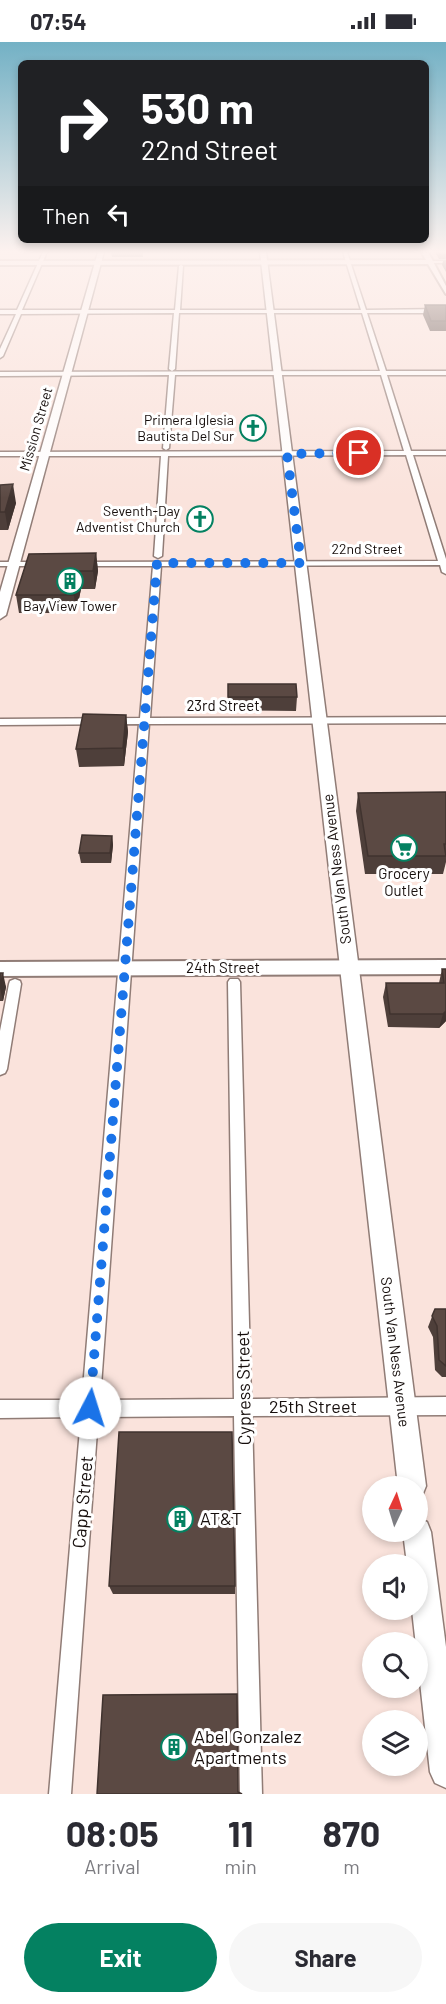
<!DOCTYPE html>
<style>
body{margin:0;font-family:Barlow,sans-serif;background:#f7f7f7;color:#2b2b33;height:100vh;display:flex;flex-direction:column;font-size:22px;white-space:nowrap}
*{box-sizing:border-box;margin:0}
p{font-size:20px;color:#7c7c81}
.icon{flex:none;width:33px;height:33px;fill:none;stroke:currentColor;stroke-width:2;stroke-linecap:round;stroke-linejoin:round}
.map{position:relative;height:1752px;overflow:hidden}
.panel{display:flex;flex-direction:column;background:#fff;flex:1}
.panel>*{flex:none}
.hud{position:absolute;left:18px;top:18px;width:411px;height:183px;border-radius:9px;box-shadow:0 3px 9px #0003;background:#202124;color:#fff;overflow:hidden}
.needle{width:39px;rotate:4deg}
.controls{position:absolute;left:362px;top:1434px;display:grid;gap:12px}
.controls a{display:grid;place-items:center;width:66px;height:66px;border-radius:50%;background:#fff;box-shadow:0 3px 9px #0003;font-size:30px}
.pin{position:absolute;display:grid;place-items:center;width:51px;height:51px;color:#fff;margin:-26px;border:3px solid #fff;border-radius:50%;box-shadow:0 2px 6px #0007}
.me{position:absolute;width:66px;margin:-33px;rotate:5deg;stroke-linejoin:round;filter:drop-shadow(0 0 4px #0008)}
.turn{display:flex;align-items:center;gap:21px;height:126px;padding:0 24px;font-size:27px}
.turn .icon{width:78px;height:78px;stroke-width:2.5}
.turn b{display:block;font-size:42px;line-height:51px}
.then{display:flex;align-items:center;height:57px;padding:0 24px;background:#0003;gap:12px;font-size:22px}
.eta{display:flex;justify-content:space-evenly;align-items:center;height:102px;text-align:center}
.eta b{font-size:36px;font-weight:700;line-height:42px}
.cta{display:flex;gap:12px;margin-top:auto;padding:12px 24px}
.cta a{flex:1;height:69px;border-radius:36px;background:#048161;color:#fff;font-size:24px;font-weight:700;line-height:69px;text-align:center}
.cta a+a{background:#f7f7f7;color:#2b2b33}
.status{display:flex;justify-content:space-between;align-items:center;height:42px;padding:0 30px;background:#fff;direction:ltr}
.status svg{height:16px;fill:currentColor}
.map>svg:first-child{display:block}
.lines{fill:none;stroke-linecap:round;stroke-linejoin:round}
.minor-casing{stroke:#907c76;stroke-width:3}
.tertiary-casing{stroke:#907c76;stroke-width:4}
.secondary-casing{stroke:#907c76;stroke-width:3}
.minor{fill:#fff;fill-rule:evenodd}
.tertiary{fill:#fff;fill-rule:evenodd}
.secondary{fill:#fff;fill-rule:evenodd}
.wall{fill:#4e3f3a}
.shaded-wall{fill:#40332f}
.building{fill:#5b4943;stroke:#40332f;stroke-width:1.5}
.route{stroke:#1a73e8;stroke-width:10;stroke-dasharray:0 18}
.labels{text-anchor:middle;stroke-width:6;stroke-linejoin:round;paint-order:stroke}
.far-poi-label{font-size:14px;fill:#160e0c;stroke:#fff;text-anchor:end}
.far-street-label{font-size:14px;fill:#160e0c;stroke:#fff}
.street-label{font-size:15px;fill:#160e0c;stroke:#fff}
.poi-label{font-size:15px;fill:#160e0c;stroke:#fff}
.near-street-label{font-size:18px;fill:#160e0c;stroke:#fff}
.near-poi-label{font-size:18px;fill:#160e0c;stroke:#fff;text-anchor:start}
</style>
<div class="status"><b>07:54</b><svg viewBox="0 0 49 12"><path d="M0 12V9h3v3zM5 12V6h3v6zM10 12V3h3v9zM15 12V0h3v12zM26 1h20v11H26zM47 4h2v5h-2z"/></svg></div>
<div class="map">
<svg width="446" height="1752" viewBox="0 0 446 1752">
<rect width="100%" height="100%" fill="#fae3dc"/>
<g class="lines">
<g class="minor-casing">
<path id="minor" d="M43 210H47L22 268H175L179 224 181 223 183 224 180 268H361L343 210H347L366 268 446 267V271H367L386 329H446V333H387L411 409H446V413H413L446 517V532L442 530 440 523 161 524 150 676 446 675V681L149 682 100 1358 234 1357 228 940 230 937H238L240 940 251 1357 446 1355V1373L252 1374 262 1752H240L234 1374 98 1375 71 1752H49L81 1375 0 1376V1358H82L139 682 0 683V677L140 676 153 524H78V520L438 519 406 413 168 414 162 514 158 516 154 514 161 414H0V410L404 409 381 333H175L169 406 166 408 163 406 169 333 0 334V330L380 329 362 271H179L175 327 172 329 169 327 174 271 21 272 3 314 0 316V307L16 272H0V268H17Z
M430 219H446V221H428Z
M0 520H40L44 522 40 524H0Z
M15 937 20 939 21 942 7 1027 5 1031 0 1033V989L9 942 10 939Z"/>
</g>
<g class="tertiary-casing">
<path id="tertiary" d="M428 210 446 244V252L428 222 0 223V219L426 218 422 211Z
M446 918V932L0 934V920Z"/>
</g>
<g class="secondary-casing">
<path id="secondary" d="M98 210H104L6 573 0 577V550Z
M260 210H266L426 1444 422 1454 417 1456V1444H398Z
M417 1476 427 1480 431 1490 446 1605V1746L435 1741 430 1730 412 1568H417V1522H407L403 1490H417Z"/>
</g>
<use href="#minor" class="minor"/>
<use href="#tertiary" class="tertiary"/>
<use href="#secondary" class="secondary"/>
</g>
<path class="wall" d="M111 210H143V215H112Z
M435 210H446V217H439Z
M446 218V230L442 223 443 219Z
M425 263H446V289H430L423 273Z
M0 443 16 461 8 488H0Z
M96 511 98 529 95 547H81L76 571H19L16 553Z
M228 642 297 655 296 669 228 668Z
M126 673 128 690 124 724 79 725 76 707Z
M446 750V820L443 832H365L356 769 358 751Z
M112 794 113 803 111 821H81L79 811Z
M442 927H446V979L439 986 388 985 383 955 386 941H439Z
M0 931 6 945 3 959H0Z
M435 1267H446V1335H442L435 1328 433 1295 428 1285Z
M109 1544H235V1552H113Z"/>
<path class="shaded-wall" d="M13 442 16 461 8 488 5 470Z
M96 511 98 529 95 547 93 529Z
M79 529 81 547 76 571 74 553Z
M126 673 128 690 124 724 123 706Z
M112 794 113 803 111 821 110 811Z
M3 931 6 945 3 959 0 946Z
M446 969V979L439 986 443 972Z"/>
<path class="building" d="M438 210H446V213L439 212Z
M425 263H446V279H431Z
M13 442 5 470H0V443Z
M96 511 93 529H79L74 553H16L29 512Z
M228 642H296L297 655H228Z
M83 672 126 673 123 706 76 707Z
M446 750V802H444L446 814H368L358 751Z
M82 793 112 794 110 811H79Z
M442 927H446V969L443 972H390L386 941H444Z
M0 931H3L0 945Z
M435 1267H446V1324L439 1318 437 1284 432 1274Z
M119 1390H232L235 1544H109Z
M237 1652 238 1750 242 1752H97L103 1653Z"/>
<linearGradient id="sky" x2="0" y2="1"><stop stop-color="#73b1c5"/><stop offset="0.46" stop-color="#fdf2ef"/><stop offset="1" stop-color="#fdf2ef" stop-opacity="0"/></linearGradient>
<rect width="446" height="456" fill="url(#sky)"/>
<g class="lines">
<path class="route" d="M90 1366 157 521H301L287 412 359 411"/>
</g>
<defs>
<g id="church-ring" transform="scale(1.35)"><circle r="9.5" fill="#fff" stroke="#048161" stroke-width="1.5"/><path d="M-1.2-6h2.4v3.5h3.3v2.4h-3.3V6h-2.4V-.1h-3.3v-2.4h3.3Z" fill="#048161"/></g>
<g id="building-ring" transform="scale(1.35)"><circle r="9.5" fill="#fff" stroke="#048161" stroke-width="1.5"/><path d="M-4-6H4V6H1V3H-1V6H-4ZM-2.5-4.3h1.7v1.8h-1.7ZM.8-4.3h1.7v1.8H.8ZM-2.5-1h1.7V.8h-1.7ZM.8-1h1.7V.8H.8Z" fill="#048161"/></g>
<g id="supermarket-ring" transform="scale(1.35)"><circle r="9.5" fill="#fff" stroke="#048161" stroke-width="1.5"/><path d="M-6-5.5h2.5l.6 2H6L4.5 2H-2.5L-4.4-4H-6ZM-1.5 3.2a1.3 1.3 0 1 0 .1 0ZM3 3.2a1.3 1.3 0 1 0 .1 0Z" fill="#048161"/></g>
</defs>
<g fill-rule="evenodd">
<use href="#church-ring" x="253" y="386"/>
<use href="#church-ring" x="200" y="477"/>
<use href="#building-ring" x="70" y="539"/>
<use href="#supermarket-ring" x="404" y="806"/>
<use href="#building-ring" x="180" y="1477"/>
<use href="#building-ring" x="174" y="1705"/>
</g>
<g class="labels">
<g class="far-poi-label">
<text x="234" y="383">Primera Iglesia<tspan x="234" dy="16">Bautista Del Sur</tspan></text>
<text x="180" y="474">Seventh-Day<tspan x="180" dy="16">Adventist Church</tspan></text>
<text x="70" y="569" text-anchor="middle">Bay View Tower</text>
</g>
<g class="far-street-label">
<text transform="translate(36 387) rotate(-74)" y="5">Mission Street</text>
<text x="367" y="512">22nd Street</text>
</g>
<g class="street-label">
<text x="223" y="669">23rd Street</text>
<text transform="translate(337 827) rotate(-97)" y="5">South Van Ness Avenue</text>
<text x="223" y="931">24th Street</text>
<text transform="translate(395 1310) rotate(83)" y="5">South Van Ness Avenue</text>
</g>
<g class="poi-label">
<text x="404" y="837">Grocery<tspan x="404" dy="17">Outlet</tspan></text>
</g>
<g class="near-street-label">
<text transform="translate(244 1346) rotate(-91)" y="6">Cypress Street</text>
<text x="313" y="1371">25th Street</text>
<text transform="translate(83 1460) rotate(-85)" y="6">Capp Street</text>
</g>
<g class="near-poi-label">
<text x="200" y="1483">AT&amp;T</text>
<text x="194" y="1701">Abel Gonzalez<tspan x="194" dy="21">Apartments</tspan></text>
</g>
</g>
</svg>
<div class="controls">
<a><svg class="needle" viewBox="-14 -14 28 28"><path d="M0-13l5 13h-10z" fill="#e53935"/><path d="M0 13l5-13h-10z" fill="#7c7c81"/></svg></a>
<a><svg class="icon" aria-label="sound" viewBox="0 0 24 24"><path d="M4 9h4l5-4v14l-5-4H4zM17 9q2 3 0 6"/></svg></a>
<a><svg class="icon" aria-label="search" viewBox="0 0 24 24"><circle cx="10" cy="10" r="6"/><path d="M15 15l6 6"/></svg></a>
<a><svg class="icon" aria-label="layers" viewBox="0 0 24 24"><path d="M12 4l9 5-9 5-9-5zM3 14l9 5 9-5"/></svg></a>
</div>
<div class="pin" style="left:359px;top:411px;background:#d93025"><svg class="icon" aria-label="arrive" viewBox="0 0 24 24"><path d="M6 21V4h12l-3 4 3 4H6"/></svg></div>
<svg class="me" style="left:90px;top:1366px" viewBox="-20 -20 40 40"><circle r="19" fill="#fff"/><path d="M0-13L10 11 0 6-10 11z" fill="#1a73e8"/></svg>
<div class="hud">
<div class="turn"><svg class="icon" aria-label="right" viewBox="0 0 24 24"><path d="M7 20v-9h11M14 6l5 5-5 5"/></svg><div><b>530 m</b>22nd Street</div></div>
<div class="then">Then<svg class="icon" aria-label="left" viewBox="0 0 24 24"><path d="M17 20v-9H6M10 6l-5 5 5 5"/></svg></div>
</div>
</div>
<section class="panel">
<div class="eta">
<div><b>08:05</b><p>Arrival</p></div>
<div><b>11</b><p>min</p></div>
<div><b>870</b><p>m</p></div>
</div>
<div class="cta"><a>Exit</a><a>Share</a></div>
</section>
